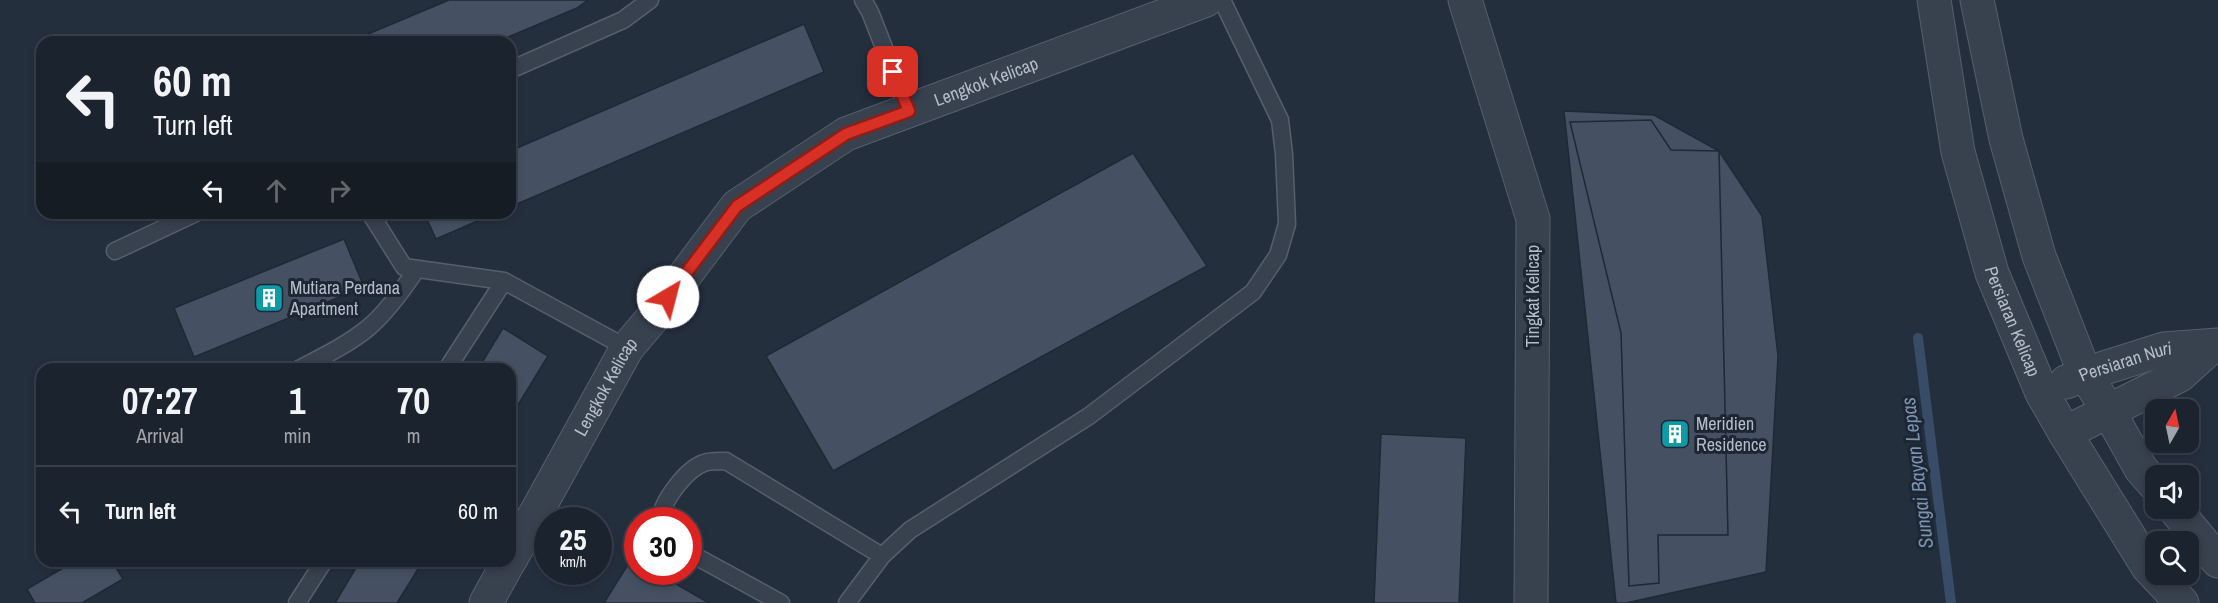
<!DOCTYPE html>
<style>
body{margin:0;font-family:"Archivo Narrow",sans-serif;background:#282f3a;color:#f1f3f6;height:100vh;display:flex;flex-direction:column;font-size:22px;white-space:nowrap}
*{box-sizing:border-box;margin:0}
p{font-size:20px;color:#a0a4aa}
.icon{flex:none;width:33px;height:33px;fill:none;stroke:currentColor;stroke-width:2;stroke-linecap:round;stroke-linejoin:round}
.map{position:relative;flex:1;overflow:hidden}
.drawer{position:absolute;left:36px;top:363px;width:480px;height:204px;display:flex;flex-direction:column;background:#1b232e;border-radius:18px;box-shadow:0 3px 9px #0003,0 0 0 2px #39404a}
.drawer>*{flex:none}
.hud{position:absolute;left:36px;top:36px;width:480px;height:183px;border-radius:18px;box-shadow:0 3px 9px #0003,0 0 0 2px #39404a;background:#1b232e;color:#f1f3f6;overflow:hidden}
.needle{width:39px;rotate:9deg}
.controls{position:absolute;left:2145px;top:399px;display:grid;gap:12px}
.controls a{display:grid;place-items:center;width:54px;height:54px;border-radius:12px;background:#1b232e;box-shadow:0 3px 9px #0003,0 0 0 2px #39404a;font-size:30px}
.speed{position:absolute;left:534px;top:507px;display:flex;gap:12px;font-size:30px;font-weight:700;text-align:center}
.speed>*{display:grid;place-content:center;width:78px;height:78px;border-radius:50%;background:#1b232e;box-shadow:0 3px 9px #0003,0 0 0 2px #39404a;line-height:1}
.speed small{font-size:15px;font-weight:400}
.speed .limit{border:9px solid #d22;background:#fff;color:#111}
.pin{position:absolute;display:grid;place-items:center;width:51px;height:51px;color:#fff;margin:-26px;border-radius:12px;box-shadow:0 3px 9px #0006}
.me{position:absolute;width:66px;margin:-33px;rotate:37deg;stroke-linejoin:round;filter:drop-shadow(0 0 4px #0008)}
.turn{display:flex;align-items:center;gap:21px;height:126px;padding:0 18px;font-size:27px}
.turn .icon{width:78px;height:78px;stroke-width:2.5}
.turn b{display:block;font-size:42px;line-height:51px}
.lanes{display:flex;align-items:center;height:57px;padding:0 18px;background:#0003;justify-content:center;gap:30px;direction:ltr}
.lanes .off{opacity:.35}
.eta{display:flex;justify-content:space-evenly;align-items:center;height:102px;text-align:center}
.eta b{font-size:36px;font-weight:700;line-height:42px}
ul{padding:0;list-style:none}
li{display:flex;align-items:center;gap:18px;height:90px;padding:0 18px;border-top:2px solid #39404a}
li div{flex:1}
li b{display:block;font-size:22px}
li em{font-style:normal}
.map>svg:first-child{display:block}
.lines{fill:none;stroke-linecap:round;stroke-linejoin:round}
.stream{stroke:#394c67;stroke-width:10}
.building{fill:#455162;stroke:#1f2835;stroke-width:1.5}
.lane-casing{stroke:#565f6c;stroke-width:19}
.street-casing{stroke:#565f6c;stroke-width:35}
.lane{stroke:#38414e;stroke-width:16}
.street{stroke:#38414e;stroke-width:33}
.route-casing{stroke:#8d1f18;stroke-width:15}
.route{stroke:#d93025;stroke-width:10}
.labels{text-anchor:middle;stroke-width:6;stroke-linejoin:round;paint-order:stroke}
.street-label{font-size:18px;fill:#b4bcc9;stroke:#1d2633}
.poi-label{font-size:18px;fill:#b4bcc9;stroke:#1d2633;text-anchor:start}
.water-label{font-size:20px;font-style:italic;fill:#7c92b1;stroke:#1d2633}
</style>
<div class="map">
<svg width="2218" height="603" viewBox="0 0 2218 603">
<rect width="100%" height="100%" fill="#242f3e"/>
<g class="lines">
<path class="stream" d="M1918 338 1951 603"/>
</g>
<path class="building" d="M449 0H588L577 8 496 42H349Z
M804 24 824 72 510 207V151Z
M1564 111 1654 115 1719 151 1762 216 1778 356 1766 572 1626 603H1616Z
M1651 120 1671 150 1719 151 1728 535H1658L1659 583 1629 586 1621 333 1570 122Z
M1133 153 1207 266 833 471 766 356Z
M424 213H496L436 239Z
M344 239 364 287 194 357 174 308Z
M503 328 548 356 510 418V369H478Z
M1381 434 1466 438 1459 603H1374Z
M632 558 638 561V572H655L709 603H604Z
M75 561H112L123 579 82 603H35L27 589Z
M360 561H423L397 603H335Z"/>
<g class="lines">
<g class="lane-casing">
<path id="lane" d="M863 0 870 12 909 111
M510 70 623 20 650 0
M370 213 404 267 504 281 627 348
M115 251 196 213
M299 369C322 357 347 345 368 328 387 312 402 291 416 270
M447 369 504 281
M660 520C662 501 687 467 707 462 713 461 720 461 726 461L882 556
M688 552 781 603
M297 603 324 561
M847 603 882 556 910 530 1089 416 1253 292 1278 255 1287 224 1284 154 1280 120 1222 0"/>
</g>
<g class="street-casing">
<g id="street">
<path d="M1465 0 1533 219 1531 603"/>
<path id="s1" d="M1934 0 1958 152 1992 273 2042 393 2065 433 2148 567 2182 603"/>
<path d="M1977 0 2006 139 2039 256 2085 374 2108 410 2141 469 2156 486"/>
<path id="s2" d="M2066 382 2085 374 2164 349 2218 345"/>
<path d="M2065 433 2180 375 2212 346"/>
<path d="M2174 508 2218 561"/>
<path id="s3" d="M510 560 627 348 655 315 737 206 846 134 1206 0"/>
<path d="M486 603 509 561"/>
</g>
</g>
<use href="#lane" class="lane"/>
<use href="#street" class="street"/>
</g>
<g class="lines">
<g class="route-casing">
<path id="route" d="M668 297 737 206 846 134 909 111 893 72"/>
</g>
<use href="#route" class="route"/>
</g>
<defs>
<g id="building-square" transform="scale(1.5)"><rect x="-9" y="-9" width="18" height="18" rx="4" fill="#0f9aa8" stroke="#1d2633"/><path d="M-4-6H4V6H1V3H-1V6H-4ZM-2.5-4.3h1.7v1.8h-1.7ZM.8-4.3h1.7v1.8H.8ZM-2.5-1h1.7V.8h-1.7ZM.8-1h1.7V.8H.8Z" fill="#fff"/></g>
</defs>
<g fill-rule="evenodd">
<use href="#building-square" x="269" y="298"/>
<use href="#building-square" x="1675" y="434"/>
</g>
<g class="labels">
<g class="street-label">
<text dy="6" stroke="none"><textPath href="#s3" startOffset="702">Lengkok Kelicap</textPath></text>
<text transform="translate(1533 296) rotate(-90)" y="6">Tingkat Kelicap</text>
<text dy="6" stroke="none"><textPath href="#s1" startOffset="332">Persiaran Kelicap</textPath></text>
<text dy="6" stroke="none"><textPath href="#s2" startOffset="63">Persiaran Nuri</textPath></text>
<text dy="6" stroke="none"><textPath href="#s3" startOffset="198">Lengkok Kelicap</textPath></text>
</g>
<g class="poi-label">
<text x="290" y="294">Mutiara Perdana<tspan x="290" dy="21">Apartment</tspan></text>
<text x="1696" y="430">Meridien<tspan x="1696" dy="21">Residence</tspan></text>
</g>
<g class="water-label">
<text transform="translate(1917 473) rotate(-97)" y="7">Sungai Bayan Lepas</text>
</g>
</g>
</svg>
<div class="controls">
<a><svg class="needle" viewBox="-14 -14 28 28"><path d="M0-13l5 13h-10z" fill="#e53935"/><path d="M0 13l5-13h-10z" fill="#a0a4aa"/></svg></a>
<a><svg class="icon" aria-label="sound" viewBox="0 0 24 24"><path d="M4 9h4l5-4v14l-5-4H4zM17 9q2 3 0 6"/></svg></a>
<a><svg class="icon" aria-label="search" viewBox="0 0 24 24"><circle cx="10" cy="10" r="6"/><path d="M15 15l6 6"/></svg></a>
</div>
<div class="speed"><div>25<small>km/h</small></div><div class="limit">30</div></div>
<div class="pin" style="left:893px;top:72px;background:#d93025"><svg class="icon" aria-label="arrive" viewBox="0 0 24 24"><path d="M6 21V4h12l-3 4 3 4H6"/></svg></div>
<svg class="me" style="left:668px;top:297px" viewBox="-20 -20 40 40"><circle r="19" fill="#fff"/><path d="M0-13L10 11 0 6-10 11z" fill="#d93025"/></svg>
<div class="hud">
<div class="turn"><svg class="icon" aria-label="left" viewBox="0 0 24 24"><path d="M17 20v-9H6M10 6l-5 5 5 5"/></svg><div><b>60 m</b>Turn left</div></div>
<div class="lanes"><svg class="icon" aria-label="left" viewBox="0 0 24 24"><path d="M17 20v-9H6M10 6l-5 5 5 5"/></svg><svg class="icon off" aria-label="ahead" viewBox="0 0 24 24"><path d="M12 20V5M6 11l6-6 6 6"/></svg><svg class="icon off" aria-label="right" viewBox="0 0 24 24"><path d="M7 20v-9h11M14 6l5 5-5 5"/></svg></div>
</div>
<section class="drawer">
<div class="eta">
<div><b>07:27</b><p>Arrival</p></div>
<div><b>1</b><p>min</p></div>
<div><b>70</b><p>m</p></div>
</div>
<ul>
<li><svg class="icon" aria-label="left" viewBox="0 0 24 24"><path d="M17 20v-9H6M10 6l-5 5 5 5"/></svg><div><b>Turn left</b></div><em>60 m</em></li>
</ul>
</section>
</div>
